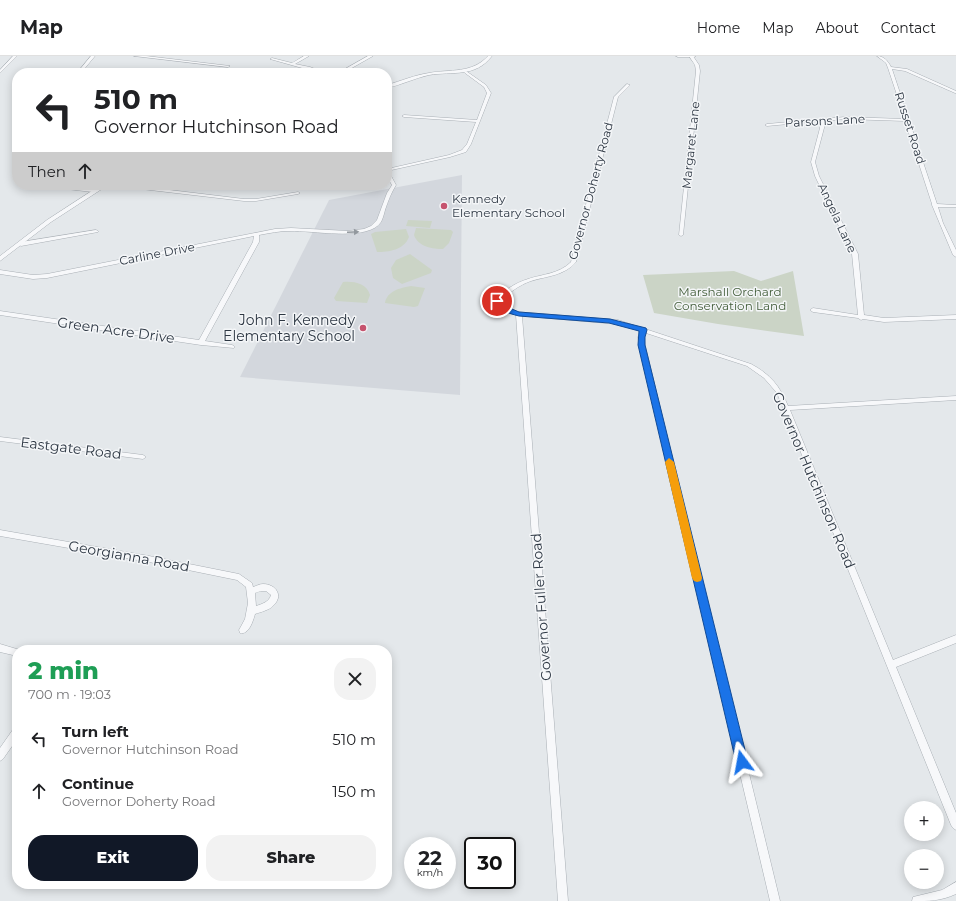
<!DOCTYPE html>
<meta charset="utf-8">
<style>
body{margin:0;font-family:Montserrat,sans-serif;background:#f2f2f2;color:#202124;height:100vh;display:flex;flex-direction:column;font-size:15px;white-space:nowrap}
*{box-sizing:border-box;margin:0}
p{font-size:13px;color:#757577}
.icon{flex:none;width:22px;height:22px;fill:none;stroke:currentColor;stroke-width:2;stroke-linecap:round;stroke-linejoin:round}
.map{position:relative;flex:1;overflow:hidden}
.drawer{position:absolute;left:12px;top:589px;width:380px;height:244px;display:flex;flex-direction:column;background:#fff;border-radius:16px;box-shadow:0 2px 10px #0003}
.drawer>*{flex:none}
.banner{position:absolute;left:12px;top:12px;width:380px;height:122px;border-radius:16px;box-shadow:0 2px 10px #0003;background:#fff;color:#202124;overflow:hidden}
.controls{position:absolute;left:904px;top:745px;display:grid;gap:8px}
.controls a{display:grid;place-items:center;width:40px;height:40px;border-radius:50%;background:#fff;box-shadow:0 2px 10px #0003;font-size:20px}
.speed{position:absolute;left:404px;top:781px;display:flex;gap:8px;font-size:20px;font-weight:700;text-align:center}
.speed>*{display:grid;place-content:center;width:52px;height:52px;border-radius:50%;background:#fff;box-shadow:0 2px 10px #0003;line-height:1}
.speed small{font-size:10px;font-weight:400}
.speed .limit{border:2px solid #111;border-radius:6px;background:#fff;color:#111}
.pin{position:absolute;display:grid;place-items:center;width:34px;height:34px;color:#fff;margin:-17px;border:2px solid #fff;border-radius:50%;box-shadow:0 1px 4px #0007}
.me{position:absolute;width:44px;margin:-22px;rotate:347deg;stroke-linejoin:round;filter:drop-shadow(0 0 3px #0008)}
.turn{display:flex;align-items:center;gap:14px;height:84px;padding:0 16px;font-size:18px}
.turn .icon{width:52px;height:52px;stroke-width:2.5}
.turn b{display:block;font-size:28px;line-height:34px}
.then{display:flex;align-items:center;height:38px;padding:0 16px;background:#0003;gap:8px;font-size:15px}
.round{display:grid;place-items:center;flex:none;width:42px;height:42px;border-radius:16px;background:#f2f2f2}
.summary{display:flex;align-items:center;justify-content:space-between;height:68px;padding:0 16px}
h1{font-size:24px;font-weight:800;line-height:30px;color:#1e9e55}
.button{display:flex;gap:8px;margin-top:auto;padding:8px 16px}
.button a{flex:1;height:46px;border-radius:16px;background:#111827;color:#fff;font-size:16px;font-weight:800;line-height:46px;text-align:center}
.button a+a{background:#f2f2f2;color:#202124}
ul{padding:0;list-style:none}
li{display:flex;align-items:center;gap:12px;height:52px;padding:0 16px}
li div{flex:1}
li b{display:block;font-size:15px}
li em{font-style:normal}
header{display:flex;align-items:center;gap:24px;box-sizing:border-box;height:56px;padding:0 20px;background:#fff;border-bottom:1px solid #e0e0e0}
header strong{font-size:19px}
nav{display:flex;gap:22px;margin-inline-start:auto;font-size:14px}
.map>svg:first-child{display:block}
.built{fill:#d3d7dd}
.green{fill:#cbd4c6}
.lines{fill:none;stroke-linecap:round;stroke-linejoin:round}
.minor-casing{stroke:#a9afb5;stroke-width:1}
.tertiary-casing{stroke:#a9afb5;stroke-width:1}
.minor{fill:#f7f8fa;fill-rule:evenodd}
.tertiary{fill:#f7f8fa;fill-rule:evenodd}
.oneway{fill:#92989e}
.route{fill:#1a73e8;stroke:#114b97}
.slow{fill:#f59e0b}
.poi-dot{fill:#c6536e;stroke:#f4f6f8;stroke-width:1.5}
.labels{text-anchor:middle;stroke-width:3;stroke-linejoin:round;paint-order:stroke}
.far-street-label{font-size:12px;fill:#2d3743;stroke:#f4f6f8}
.far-poi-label{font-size:12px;fill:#2d3743;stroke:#f4f6f8;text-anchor:start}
.far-park-label{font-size:12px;fill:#445e3b;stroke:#f4f6f8}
.poi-label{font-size:14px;fill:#2d3743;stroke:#f4f6f8;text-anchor:end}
.street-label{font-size:14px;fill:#2d3743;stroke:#f4f6f8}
</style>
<header>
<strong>Map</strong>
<nav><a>Home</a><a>Map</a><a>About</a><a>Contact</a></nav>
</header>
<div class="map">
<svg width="956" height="845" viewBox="0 0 956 845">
<rect width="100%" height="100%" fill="#e4e8eb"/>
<path class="built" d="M462 119 460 339 240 321 329 144Z"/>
<path class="green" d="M408 164 432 165 430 172 406 170Z
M416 172 451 174 453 176 449 187 443 193C433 193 418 191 414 179Z
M406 173 409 181C404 194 389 196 377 196L371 178 375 176Z
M410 198 432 214 431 217 402 228 393 222 391 212 396 204Z
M734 215 761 225 793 215 804 280 718 268 654 257 643 219Z
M343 226C353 225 367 227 370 239L367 247 336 245 334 242Z
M411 230 425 232 418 250 414 251 385 247C387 235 400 232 411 230Z"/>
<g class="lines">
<g class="minor-casing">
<path id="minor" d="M13 0H17L0 17V14Z
M91 0H95L81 17H77Z
M134 0H146L230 10 228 11Z
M304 0H309L295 8 310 11 325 17H320L270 3 272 2 292 7Z
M368 0H373L343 17H338Z
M689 0H693L699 9 700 15 683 179 681 180 679 179 696 15 695 9Z
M877 0C884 0 888 5 891 11L907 13 956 35V37H955L905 15 892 13 937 148 956 149V151H938L943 167 956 194V201L953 199 932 149V148L905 65 845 63 824 65V72L815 106 819 120 858 198 864 259 884 262 956 259V263L884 266 863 263 861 264 858 262 813 256 810 254 813 252 858 259 852 198 815 120 811 106 820 72V65L767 70 765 69 767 68 845 61 905 63 888 12 886 7Z
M466 15 486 29 491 37 471 88 466 96 450 101 387 115V113L449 99 462 94 467 88 476 66 404 61 402 60 404 59 477 64 487 37 484 31 465 17 464 16Z
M627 28 630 29 618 41 576 206C564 220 547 220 531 225 519 229 509 237 500 245 505 252 511 254 519 256L618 264 751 308C770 318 780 330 788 350L956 340V344L790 354 893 604 956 579V587L896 611 956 757V774L953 772 951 769 777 337 764 322 747 310 646 277 644 281 645 289 780 845H770L639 289 638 281 641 275 617 268 522 260 568 845H558L516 259 502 254 494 245C503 235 515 227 528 223 543 218 559 218 571 206L614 41Z
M387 116H389L396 129C391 137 388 145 385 154 384 158 383 162 381 166 368 186 311 174 290 175 279 175 270 177 259 179V186L205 285 232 289 234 290V292L201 289 0 259V255L199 284 253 186 254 180 47 222 33 223 0 218V214L33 219 47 218 275 173 291 172 348 175 364 173 371 170 377 164 387 137 392 129 387 121Z
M38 129H52L93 134 95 135 93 136 40 130Z
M114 129H128L244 143H256L298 136 300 137 298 138 256 145H244L116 130Z
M96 174 98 175V176L21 190 18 188 21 186Z
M0 381 143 399 146 401 143 403 0 385Z
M0 474 149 500 239 518 252 527 253 531C256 530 260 528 263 528 276 528 284 540 273 550 269 554 261 556 255 558 253 565 249 579 240 577L239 574 245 563 248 547 246 531 237 524 149 506 0 480ZM261 535H266L271 539C269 546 262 548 256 550L255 537Z
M0 588 20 594H17V600L0 596Z
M17 671V683L3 703 0 705V692L14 672Z
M956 826V838C941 845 929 845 912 845L913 841 942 834Z"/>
</g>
<g class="tertiary-casing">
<path id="tertiary" d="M488 0H492C475 22 453 15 429 19 415 22 401 29 387 32V29C401 25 415 19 429 17 450 13 472 18 488 0Z
M676 0H696L694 1H678Z
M101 129H108L51 166 0 205V200L47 164Z"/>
</g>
<use href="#minor" class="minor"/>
<use href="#tertiary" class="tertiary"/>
</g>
<defs><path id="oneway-solid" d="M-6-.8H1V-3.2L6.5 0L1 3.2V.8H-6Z"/></defs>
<use class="oneway" href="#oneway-solid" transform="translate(353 176) rotate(-3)"/>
<path class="route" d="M495 243H500L505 250 519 256 610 263 646 272 647 274 645 281V289L748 706 746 710 742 712 737 710 736 706 638 289 639 275 609 267 519 260C507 257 501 255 494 245Z"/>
<path class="slow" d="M669 402 674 406 702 522 701 525 697 526 694 525 692 522 665 406Z"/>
<g class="poi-dot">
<circle cx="444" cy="150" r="4"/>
<circle cx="363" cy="272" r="4"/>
</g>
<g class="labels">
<g class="far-street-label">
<text transform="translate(825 65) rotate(-3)" y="4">Parsons Lane</text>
<text transform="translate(910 72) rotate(72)" y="4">Russet Road</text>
<text transform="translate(691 89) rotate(-84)" y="4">Margaret Lane</text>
<text transform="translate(591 135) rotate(-75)" y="4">Governor Doherty Road</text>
<text transform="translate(837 162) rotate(65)" y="4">Angela Lane</text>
<text transform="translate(157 198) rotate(-11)" y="4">Carline Drive</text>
</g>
<g class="far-poi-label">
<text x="452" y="147">Kennedy<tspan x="452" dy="14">Elementary School</tspan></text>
</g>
<g class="far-park-label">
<text x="730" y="240">Marshall Orchard<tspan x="730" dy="14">Conservation Land</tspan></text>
</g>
<g class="poi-label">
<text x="355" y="269">John F. Kennedy<tspan x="355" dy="16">Elementary School</tspan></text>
</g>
<g class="street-label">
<text transform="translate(116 274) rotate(8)" y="5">Green Acre Drive</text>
<text transform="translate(71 392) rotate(7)" y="5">Eastgate Road</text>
<text transform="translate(814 424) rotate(67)" y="5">Governor Hutchinson Road</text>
<text transform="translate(129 500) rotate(10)" y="5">Georgianna Road</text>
<text transform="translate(541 551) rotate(-94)" y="5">Governor Fuller Road</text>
</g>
</g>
</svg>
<div class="controls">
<a>+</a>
<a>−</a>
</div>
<div class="speed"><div>22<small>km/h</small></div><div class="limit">30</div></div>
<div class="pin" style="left:497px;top:245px;background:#d93025"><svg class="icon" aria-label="arrive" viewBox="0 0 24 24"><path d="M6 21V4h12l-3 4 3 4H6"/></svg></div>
<svg class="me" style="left:742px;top:706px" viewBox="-20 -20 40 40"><path d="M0-17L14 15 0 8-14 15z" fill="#1a73e8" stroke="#fff" stroke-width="4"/></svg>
<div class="banner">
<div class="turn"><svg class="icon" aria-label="left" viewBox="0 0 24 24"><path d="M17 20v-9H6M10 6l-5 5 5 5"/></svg><div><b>510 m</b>Governor Hutchinson Road</div></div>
<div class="then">Then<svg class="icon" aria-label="ahead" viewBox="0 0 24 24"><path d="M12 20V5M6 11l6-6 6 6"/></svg></div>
</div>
<section class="drawer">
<div class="summary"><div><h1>2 min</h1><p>700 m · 19:03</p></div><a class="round"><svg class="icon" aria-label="close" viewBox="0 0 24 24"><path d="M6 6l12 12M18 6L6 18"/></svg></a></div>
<ul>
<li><svg class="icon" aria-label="left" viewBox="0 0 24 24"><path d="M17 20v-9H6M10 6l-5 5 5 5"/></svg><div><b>Turn left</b><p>Governor Hutchinson Road</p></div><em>510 m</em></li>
<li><svg class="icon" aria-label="ahead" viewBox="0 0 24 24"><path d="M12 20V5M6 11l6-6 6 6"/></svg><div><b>Continue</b><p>Governor Doherty Road</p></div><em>150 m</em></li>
</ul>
<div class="button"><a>Exit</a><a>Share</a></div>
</section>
</div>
